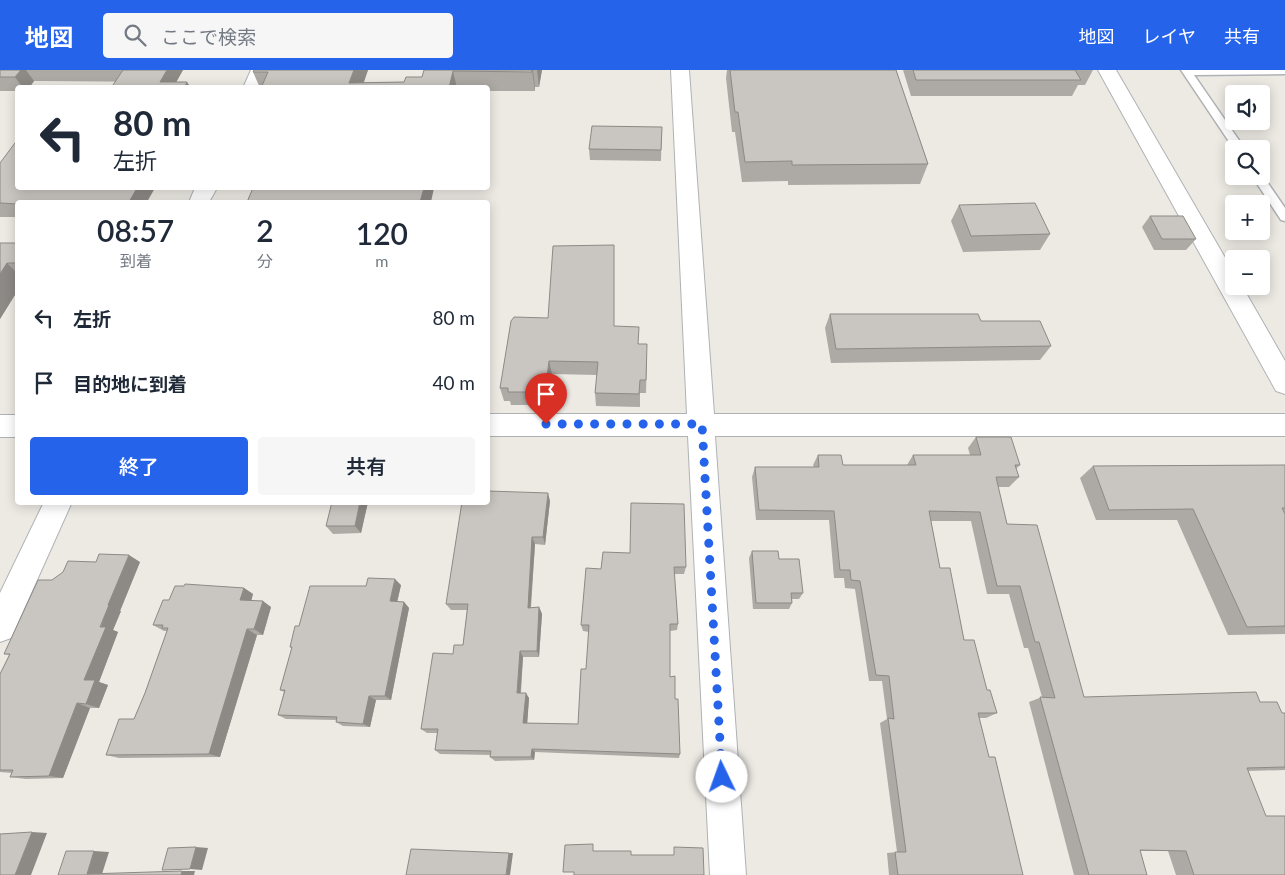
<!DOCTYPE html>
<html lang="ja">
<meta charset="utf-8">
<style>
body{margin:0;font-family:Lato,"Noto Sans JP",sans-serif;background:#f6f6f7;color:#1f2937;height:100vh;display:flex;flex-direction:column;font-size:19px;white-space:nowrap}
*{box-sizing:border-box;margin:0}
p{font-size:16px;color:#747a83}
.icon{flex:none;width:28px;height:28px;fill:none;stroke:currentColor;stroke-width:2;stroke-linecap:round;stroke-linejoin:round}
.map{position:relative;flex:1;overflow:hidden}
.panel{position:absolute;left:15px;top:130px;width:475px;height:305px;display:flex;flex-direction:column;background:#fff;border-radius:5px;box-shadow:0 2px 12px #0003}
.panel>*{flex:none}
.hud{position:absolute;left:15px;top:15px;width:475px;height:105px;border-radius:5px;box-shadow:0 2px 12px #0003;background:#fff;color:#1f2937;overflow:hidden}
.buttons{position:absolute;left:1225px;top:15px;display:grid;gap:10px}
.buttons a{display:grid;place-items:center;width:45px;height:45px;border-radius:5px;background:#fff;box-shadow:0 2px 12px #0003;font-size:25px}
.pin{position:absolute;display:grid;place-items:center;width:42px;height:42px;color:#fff;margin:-51px -21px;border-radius:50% 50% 50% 0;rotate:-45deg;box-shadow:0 0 5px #0007}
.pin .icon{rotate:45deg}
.me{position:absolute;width:55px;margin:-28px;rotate:357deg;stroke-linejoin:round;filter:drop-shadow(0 0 4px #0008)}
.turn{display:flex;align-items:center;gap:18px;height:105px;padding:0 15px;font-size:22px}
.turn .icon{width:65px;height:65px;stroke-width:2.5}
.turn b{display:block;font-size:35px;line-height:42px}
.eta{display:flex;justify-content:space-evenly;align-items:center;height:85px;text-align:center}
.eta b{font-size:30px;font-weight:600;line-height:35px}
.primary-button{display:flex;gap:10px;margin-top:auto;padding:10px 15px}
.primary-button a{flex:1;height:58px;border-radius:5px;background:#2563eb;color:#fff;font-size:20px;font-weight:600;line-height:58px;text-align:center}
.primary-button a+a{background:#f6f6f7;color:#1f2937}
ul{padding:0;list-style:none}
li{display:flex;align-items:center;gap:15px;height:65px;padding:0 15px}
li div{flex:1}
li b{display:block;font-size:19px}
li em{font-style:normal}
header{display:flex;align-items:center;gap:30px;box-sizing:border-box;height:70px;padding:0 25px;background:#2563eb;color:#fff}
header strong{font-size:24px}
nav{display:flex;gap:28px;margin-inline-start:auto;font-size:18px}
.search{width:350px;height:45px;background:#f6f6f7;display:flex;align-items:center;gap:12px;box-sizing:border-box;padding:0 18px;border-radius:5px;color:#747a83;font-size:19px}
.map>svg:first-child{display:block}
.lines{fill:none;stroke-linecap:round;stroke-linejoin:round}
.service-casing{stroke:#afb2b5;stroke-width:3}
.minor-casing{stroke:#afb2b5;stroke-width:2}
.service{fill:#fff;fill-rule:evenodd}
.minor{fill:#fff;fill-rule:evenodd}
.wall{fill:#ada9a5}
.shaded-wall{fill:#8d8a86}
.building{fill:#c9c5c0;stroke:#8d8a86}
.route{stroke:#2563eb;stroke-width:9;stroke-dasharray:0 16.2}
</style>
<header>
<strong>地図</strong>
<div class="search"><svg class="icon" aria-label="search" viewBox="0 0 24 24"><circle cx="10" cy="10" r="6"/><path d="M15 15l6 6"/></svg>ここで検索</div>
<nav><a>地図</a><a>レイヤ</a><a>共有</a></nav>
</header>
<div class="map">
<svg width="1285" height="805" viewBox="0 0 1285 805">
<rect width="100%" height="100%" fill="#edeae4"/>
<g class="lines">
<g class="service-casing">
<path id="service" d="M1181 0H1285V4L1194 5 1245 79H1234Z
M1261 103 1285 138V151L1281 150 1252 106H1261Z"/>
</g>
<g class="minor-casing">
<path id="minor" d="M251 0H269L262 18H243Z
M671 0H689L714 344H1285V366H715L746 805H710L688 366H488V344H687Z
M1098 0H1116L1234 203V216H1242L1285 291V324L1276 321Z
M195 118H217L209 132H189Z
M0 345H18V367H0Z
M44 432H72L11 568 0 572V523Z"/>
</g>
<use href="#service" class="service"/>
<use href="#minor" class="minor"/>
</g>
<path class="wall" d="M0 0H183L176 12 34 11 29 18H18V21H0Z
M254 0H368L363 13 404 12 422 7 424 0H542L539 17H535V21H488V18H260L253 2Z
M727 0H896L928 94 920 114 788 115V111L742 112 735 62H732L726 8Z
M903 0H1093L1085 15H1078L1072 26H911Z
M662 57 661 91 590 90 589 79Z
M0 93 18 132V147H0Z
M959 135 1050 164 1040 180 963 182 951 151Z
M1150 146 1196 169 1186 180H1154L1142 157Z
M0 173H18V220L0 249Z
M614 175V256L639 274 647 288 646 323H640V337L596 336 595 323 597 305 552 304 548 335H511L510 331H504L500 318 548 248Z
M830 244 981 251 1051 276 1040 290 831 293 825 258Z
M976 367 1020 395 1016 399 1019 407 1009 417H998L1007 454 1084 627 1260 632 1282 643H1285V700L1248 701 1285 805H1176L1168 781H1140L1147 805H1074L1029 632 1042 627 1028 578H1024L1009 524H987L971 451H931L940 498 964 570 997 643 986 648H979L989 687 1023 805H889L887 783 897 782 880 653 887 649 882 611H869L855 519 845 518 844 508H834L829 450H756L752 407 755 397H814L813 395 818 385 843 395H907L913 385H970L968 378Z
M1285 395V564L1228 565 1177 450H1096L1080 408 1093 396Z
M550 431 545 475 535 474 531 538 539 537 542 544 539 587H523L521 623 529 628 527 653 578 654 586 599 589 562 583 561 581 555 601 499 603 482 686 497 684 504H674L678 554 677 560 670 561V607L675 629 680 684 679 688 535 682 534 690 495 691 490 687 491 685 440 684 435 680 437 663H427L421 659 453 584 463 575 467 540H451L446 534Z
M332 432H368L361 463 333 464 326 456Z
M752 481 779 489 803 523 799 529H792V533L789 539H753L749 488Z
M96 492H140L120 541H121L113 560 118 562 99 612 108 615 99 638H90L63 708 26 709 10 707 12 703 0 702V604L9 585 4 584 52 510Z
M401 515 397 532H404L409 538 391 630H376L370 657 343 656 336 652V650L286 649 278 645 284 622 280 620 292 578 290 577 299 556 366 516Z
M244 518 253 524 251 530 271 537 263 565H257L220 687 119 688 106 685 134 649 145 623 167 561H164L153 555 169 530Z"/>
<path class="shaded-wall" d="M21 0H26L34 11 29 18H23L15 7Z
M167 0H183L173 18 160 12Z
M354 0H368L362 18 349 13Z
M532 0H533L535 17V21Z
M537 0H542L539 17Z
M453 1 457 18H449Z
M187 12 191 18H184Z
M137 118H155L147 132H129Z
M424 118H434L431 132H420Z
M7 193 18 204V220L0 249V204Z
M549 291 552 304 548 335 545 322Z
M548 423 550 431 545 475 543 467Z
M360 432H368L361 463 355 456Z
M532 467 535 474 530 544 528 538Z
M129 485 140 492 120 541H121L113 560 118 562 99 612 108 615 99 638 86 634 84 610 108 535Z
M395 509 401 515 396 537 390 531Z
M244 518 253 524 250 536 240 530Z
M263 531 271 537 263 565 254 559Z
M404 532 409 538 391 630 385 626Z
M539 537 542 544 539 587 537 581Z
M247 559 257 565 220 687 209 684Z
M520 581 523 587 520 628 517 623Z
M526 623 529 628 527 657 523 653Z
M369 626 376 630 370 657 363 654Z
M77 633 90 638 63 708 49 706Z
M532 679 535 682 534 690 531 687Z
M32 762 47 763 31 805H15Z
M196 777 208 778 202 800 190 799Z
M94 781 109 782 102 804H87Z
M509 783H513L510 805H506Z
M182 801H195L194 805H181Z"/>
<path class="building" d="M0 0H21L15 7H0Z
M123 0H167L160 12H187L184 18H111Z
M254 0H354L349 13 404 12 406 7H422L424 0H532V2L453 1 449 18H261L268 2H253Z
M730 0H896L928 94 792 95V91L745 92 738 42H735Z
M913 0H1075L1081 10H916Z
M592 56 662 57 661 80 589 79Z
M18 69V118H137L129 132H18V134L0 133V93Z
M253 118H424L420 132H247Z
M1035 133 1050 164 971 166 959 135Z
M1150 146H1183L1196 169H1162Z
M0 173H18V193H7L0 204Z
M614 175V256L639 257 638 274H647L646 310H640L639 324 595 323 598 292 549 291 545 322H508V318H500L511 251 514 247 548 248 553 176Z
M830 244H978L981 251H1040L1051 276 836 279Z
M976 367H1011L1020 395H1015L1019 407H996L1007 454 1037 455 1084 627 1256 622 1260 632H1277L1282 643H1285V697L1247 698 1266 746H1285V805H1194L1186 781 1140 780 1147 805H1089L1040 627 1055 628 1039 572H1035L1020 516H997L980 442 929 441 940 498H950L964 570H974L987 620H990L997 643H978L989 687H995L1023 805H898L895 782H906L888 648 894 649 889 606 876 605 860 511 851 510 850 500H840L834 441 759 440 755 397H819L818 385H841L843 395H916L913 385H981Z
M1285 395V438H1282L1285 444V556L1247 557 1193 439 1109 440 1093 396Z
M488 421 548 423 543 467H532L528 538 539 537 537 581H520L517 623H526L523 653 578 654 581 599H586L589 555H581L586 498 601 499 603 482 630 483 631 433 684 434 686 497H674L678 554H670V607L675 606V629H678L680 684 532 679 531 687H490L491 681 435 680 438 659H421L433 583 453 584 454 575H463L468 534H446L462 432H488Z
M332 432H360L355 456H326Z
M752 481H778L779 489H799L803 523H791L792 533H756Z
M99 484 129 485 108 535H109L100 557H106L84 610H95L86 634 77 633 49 706 10 707 13 700H0V604L10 584H4L38 510H52L63 502 68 491 96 492Z
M368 508 395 509 390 531 404 532 385 626H369L363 654 336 652 337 647 278 645 285 620H280L292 577H290L295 556H299L310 516H366Z
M185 514 244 518 240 530 263 531 254 559H247L209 684 106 685 119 649H134L145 623 168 558H162L163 555H153L163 530H169L175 516H184Z
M32 762 15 805H0V764Z
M593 774V781H631V785H674V777L703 778 704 805H574V802H563L565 775Z
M196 777 190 799 162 800 168 778Z
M411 779 509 783 506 805H406Z
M66 781H94L87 804 182 801 181 805H58Z"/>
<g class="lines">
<path class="route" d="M546 354H702L722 707"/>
</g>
</svg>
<div class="buttons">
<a><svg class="icon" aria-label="sound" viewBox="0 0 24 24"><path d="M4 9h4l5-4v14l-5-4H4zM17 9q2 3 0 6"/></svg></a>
<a><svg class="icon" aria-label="search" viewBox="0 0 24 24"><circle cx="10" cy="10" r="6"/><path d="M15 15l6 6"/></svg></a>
<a>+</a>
<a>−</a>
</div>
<div class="pin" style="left:546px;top:354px;background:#d93025"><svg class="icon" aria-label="arrive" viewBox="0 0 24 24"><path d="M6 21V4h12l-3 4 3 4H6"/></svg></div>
<svg class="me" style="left:722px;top:707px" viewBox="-20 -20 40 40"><circle r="19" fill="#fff"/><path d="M0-13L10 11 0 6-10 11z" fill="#2563eb"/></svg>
<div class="hud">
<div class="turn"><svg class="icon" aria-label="left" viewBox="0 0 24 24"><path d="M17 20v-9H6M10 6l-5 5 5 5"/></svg><div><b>80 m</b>左折</div></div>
</div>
<section class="panel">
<div class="eta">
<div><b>08:57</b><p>到着</p></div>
<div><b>2</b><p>分</p></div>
<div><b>120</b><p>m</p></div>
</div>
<ul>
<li><svg class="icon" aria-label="left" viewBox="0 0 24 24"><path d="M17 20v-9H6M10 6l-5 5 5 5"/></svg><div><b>左折</b></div><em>80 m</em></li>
<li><svg class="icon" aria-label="arrive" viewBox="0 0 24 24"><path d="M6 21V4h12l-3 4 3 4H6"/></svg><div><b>目的地に到着</b></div><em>40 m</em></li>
</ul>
<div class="primary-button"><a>終了</a><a>共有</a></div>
</section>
</div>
